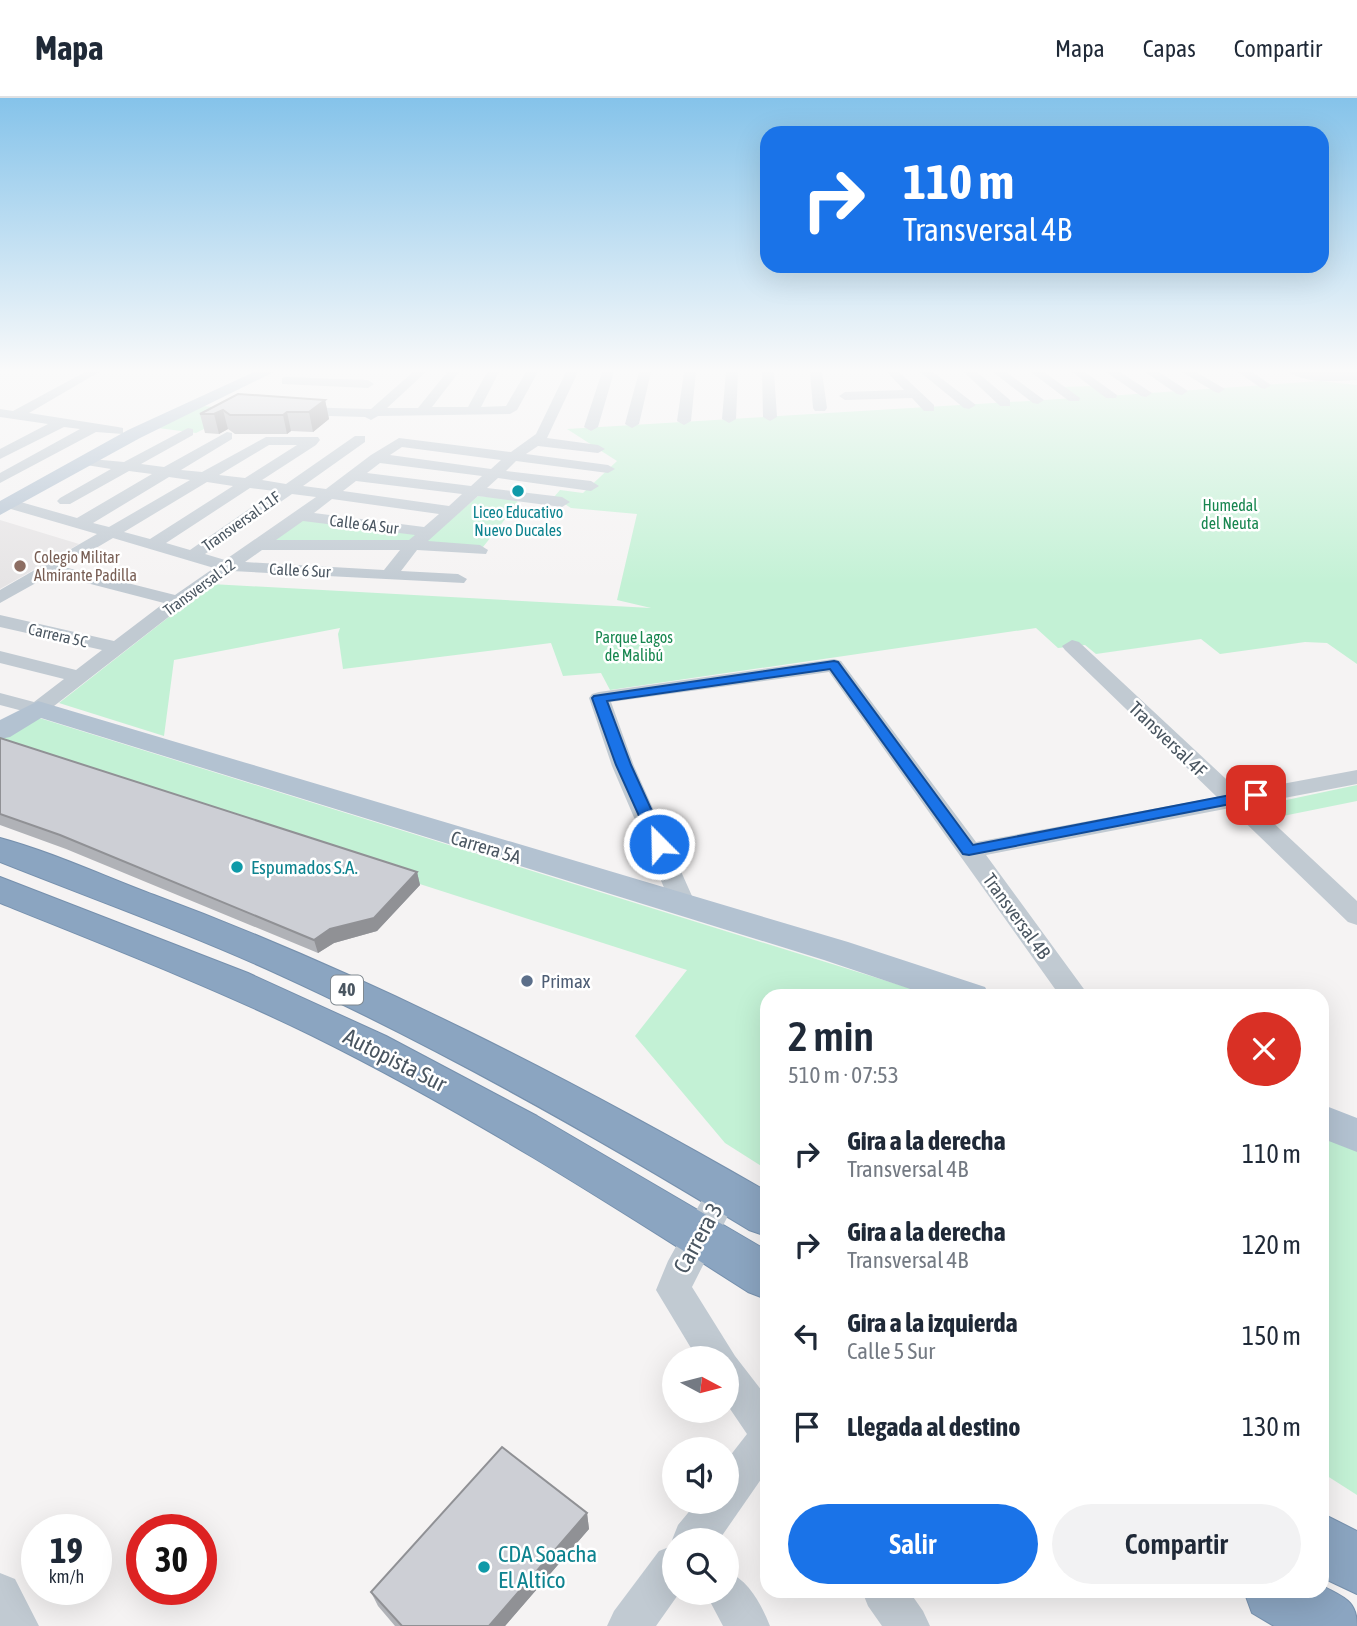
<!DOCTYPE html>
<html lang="es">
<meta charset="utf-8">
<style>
body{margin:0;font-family:"Asap Condensed",sans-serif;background:#f2f2f3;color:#1f2937;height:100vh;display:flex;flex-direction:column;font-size:26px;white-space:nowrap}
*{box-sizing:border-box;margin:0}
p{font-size:23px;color:#747a83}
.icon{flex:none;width:38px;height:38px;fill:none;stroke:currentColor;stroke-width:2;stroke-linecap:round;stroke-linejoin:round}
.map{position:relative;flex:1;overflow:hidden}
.side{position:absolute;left:760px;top:891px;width:569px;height:609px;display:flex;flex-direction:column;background:#fff;border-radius:21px;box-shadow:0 7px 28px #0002}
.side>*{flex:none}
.hud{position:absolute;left:760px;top:28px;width:569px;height:147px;border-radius:21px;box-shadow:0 7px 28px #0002;background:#1a73e8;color:#fff;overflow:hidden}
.needle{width:46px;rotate:97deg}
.buttons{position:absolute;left:662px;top:1248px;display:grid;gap:14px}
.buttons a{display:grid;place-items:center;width:77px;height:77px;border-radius:50%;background:#fff;box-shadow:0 7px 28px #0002;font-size:35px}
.speed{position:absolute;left:21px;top:1416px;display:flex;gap:14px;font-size:35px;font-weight:700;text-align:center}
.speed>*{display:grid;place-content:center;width:91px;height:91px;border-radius:50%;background:#fff;box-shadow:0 7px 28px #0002;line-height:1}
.speed small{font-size:18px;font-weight:400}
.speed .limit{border:10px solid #d22;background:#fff;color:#111}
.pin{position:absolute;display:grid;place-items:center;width:60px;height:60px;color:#fff;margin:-30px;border-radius:14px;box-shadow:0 4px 10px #0006}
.me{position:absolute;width:77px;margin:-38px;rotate:337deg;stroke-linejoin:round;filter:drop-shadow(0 0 5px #0008)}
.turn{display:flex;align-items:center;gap:24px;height:147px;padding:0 28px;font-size:32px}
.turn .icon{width:91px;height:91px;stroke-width:2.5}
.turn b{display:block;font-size:49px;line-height:60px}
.round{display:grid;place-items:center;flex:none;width:74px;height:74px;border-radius:37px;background:#f2f2f3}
.summary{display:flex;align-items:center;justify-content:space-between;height:119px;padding:0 28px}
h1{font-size:42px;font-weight:600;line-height:52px}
.action{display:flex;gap:14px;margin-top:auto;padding:14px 28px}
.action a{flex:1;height:80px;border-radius:42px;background:#1a73e8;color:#fff;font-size:28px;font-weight:600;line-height:80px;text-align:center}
.action a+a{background:#f2f2f3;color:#1f2937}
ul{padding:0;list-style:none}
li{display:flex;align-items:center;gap:21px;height:91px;padding:0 28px}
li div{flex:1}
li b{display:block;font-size:26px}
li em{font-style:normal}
header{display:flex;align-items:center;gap:42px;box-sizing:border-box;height:98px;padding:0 35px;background:#fff;border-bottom:2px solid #e0e1e3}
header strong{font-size:33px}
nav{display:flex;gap:38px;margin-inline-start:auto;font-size:24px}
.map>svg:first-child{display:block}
.education{fill:#e6e4e5}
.green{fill:#c3f1d5}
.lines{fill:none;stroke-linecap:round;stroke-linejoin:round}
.highway-casing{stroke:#7690ad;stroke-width:2}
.minor{fill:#c1cad2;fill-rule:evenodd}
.major{fill:#b3c2d1;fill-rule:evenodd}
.highway{fill:#8ba5c1;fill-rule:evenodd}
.wall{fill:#b0b2b7}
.shaded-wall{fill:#909195}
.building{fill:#cdcfd5;stroke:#909195;stroke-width:2}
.route{fill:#1a73e8;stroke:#114b97;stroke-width:2}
.culture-dot{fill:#0f9aa8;stroke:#fff;stroke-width:2.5}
.education-dot{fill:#8d6e63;stroke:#fff;stroke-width:2.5}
.service-dot{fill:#5c6f8a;stroke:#fff;stroke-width:2.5}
.labels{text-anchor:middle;stroke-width:5;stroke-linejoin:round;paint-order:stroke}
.far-park-label{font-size:16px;fill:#17864f;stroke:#fff}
.far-culture-label{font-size:16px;fill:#0d838f;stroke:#fff}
.far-street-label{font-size:16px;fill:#4a5661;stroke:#fff}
.far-education-label{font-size:16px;fill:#785e54;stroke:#fff;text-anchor:start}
.shield{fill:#fff;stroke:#808990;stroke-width:2}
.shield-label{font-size:18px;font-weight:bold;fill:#4a5661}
.street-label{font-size:19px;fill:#4a5661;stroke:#fff}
.culture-label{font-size:19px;fill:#0d838f;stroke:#fff;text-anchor:start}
.service-label{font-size:19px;fill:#4e5e75;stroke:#fff;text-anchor:start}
.near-street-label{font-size:23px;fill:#4a5661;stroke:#fff}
.near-culture-label{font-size:23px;fill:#0d838f;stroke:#fff;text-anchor:start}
</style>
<header>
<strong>Mapa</strong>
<nav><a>Mapa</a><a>Capas</a><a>Compartir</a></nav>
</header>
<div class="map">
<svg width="1357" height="1528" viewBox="0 0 1357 1528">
<rect width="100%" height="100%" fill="#f5f3f3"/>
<path class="education" d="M0 422 79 446 0 491Z"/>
<path class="green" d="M1320 283 1357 287V566L1327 545 1305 544 1220 556 1201 541 1096 556 1085 547 1058 550 1036 530 610 592 601 575 563 578 551 545 343 571 338 536 340 530 174 562 164 638 59 605 211 486 651 510 617 502 637 416 571 410 554 399 560 392 583 395 617 363 567 331 1076 300 1062 289 1093 288 1107 298Z
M203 308 241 312 196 335 158 330Z
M478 398 516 401 518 405 483 449 425 444Z
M303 421 418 436 406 445H268Z
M33 618 935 898H766V1071L725 1045 635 938 687 872 0 651V638Z
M1357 687V703L1278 719 1263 707Z
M1321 1034 1357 1048V1397L1321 1374Z"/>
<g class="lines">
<g class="highway-casing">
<path id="highway" d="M0 740C52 754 103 778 154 797 367 876 569 980 766 1093V1138L749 1132C597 1039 442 951 280 877 188 835 93 801 0 764Z
M0 779 248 875 386 938 537 1018 766 1152V1201L748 1194C606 1103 463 1012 311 937 210 888 104 847 0 805Z
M1321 1415 1357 1433V1496L1321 1479Z
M1321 1487C1342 1499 1357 1501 1357 1528H1274L1252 1515 1244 1493H1321Z"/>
</g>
<path class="minor" d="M85 274H99L29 315 118 329 123 330V336L96 334 0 385V375L80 331 64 329 0 361V351L48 326 0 319V311L13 313Z
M413 274H426L387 310H418L447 274H459L432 309H468L487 274H499L481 309 506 308 526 274H538L517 312 510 316 378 318 371 322 365 319 296 317 289 313 296 309 371 311Z
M566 274H578L547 340 598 347 605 351 598 355 538 348 526 356 608 367 615 371 608 375 516 363 506 373 591 383 599 388 591 393 498 380 487 390 562 399 570 404 562 409 478 398 428 443 480 447 488 452 486 456 417 452 401 473 458 476 467 481 464 485 232 473 184 507 45 615 38 617 0 607V595L34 604 64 581 0 565V553L76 572 102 552 0 529V517L114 543 164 505 52 476 0 505V492L97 436 4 409 2 406 4 403 10 401 77 420 152 376 129 373 70 406H60L57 403 60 400 111 371 80 366 78 363 80 360 124 364 188 330 193 331V337L141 366 164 369 227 334 232 335V341L181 372 202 374 266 339H318L320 342 316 347 262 382 286 386 355 338H365V344L303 388 326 391 371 357 399 340 511 354 536 336ZM269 347H297L245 380 219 377ZM402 349 501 362 491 371 390 357ZM380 365 482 378 471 388 367 375ZM169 379 190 382 109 429 93 425ZM356 383 462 396 449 408 343 393ZM207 384 233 388 150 441 124 434ZM250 390 275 393 190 452 166 445ZM292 396 316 399 225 462 205 456ZM332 401 439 416 424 429 314 415ZM303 423 415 437 409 442H276ZM113 440 214 470 175 497 64 469ZM262 452H400L384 472 245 464Z
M602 274H614L598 329 591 333 584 329Z
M639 274H651L639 326 632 330 625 326Z
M684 274H696L691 323 684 327 677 323Z
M726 274H738L736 321 729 325 722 321Z
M762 274H774L777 319 770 323 763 319Z
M810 274H822L827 310 825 313H815L813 310Z
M887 274H899L934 307V313H924L912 300 845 302 839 298 845 294 904 292Z
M920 274H933L976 307 969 311 964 310Z
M964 274H977L1010 302V308H1000Z
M993 274H1006L1044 302 1038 306 1033 305Z
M1031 274H1044L1080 300 1079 303H1069Z
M1072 274H1085L1117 297 1116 300H1106Z
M1106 274H1120L1152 295 1146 299 1141 298Z
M1145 274H1159L1188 293 1182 297 1177 296Z
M1182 274H1196L1225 291 1219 295 1215 294Z
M1238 274H1252L1271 287 1265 291 1261 290Z
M1289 274H1357V282C1337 283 1305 286 1289 274Z
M286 279 368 282 374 286 368 290 282 286V280Z
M1072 542 1079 544 1240 694 1357 672V686L1253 706 1357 803V827L1348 824 1230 710 986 757 1089 898H1060L829 574 611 604 634 668 696 807 692 813 683 816 674 813 612 668 589 600 592 596 599 594 834 561 841 563 976 744 1217 699 1065 552 1062 548Z
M725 1078 737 1082 741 1092 692 1189 735 1258 766 1298V1374L719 1442H674V1446L672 1442 678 1427 697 1404H726V1363L747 1336 726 1305V1260H697L656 1192 668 1163 713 1082Z
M674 1447V1494H680L656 1528H607L614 1513 659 1453Z
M726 1473C749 1482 761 1506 770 1528H723L705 1494H726Z
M0 1475 15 1481 39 1528H0Z
M862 1493H909L923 1513 930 1528H882L868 1508Z"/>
<path class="major" d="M254 274H274L140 340 0 417V403L128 332Z
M38 603 848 844 985 889 990 898H931L824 862 41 620 10 639 0 641V622Z
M1321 1006 1357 1020V1054L1321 1040Z"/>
<use href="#highway" class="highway"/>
</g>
<path class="wall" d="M238 296 325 302 329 321 313 334 291 333 287 336H235L228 331 219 336 205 335 200 316Z
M0 640 417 774 420 787 377 833 334 845 318 855 66 751 0 727Z
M587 1415 589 1431 505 1528H395L378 1508 371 1494Z"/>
<path class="shaded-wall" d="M325 302 329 321 313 334 309 314Z
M223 312 228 331 219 336 214 316Z
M287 314 291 333 287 336 283 317Z
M417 774 420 787 377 833 334 845 318 855 314 842Z
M587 1415 589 1431 505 1528H489Z"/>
<path class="building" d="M238 296 325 302 309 314H287L283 317H230L223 312 214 316H200Z
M0 640 417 774 374 820 330 831 314 842 60 737 0 716Z
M502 1349 587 1415 489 1528H402L371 1494Z"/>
<linearGradient id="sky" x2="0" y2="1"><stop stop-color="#85c3ea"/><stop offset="0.56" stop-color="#fafafa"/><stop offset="1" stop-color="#fafafa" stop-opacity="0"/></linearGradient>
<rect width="1357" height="487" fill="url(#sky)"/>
<path class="route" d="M834 563 838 564 973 747 1256 692 1264 697 1256 701 969 757 963 756 830 571 607 603 631 667 667 746 664 749H653L616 667 592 600 594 598Z"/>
<g class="culture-dot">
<circle cx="518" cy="393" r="7"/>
<circle cx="237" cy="769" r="7"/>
<circle cx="484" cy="1469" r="7"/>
</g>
<circle class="education-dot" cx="20" cy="468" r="7"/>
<circle class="service-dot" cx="527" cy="883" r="7"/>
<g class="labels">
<g class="far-park-label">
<text x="1230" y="413">Humedal<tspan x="1230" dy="18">del Neuta</tspan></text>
<text x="634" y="545">Parque Lagos<tspan x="634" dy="18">de Malibú</tspan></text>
</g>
<g class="far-culture-label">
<text x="518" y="420">Liceo Educativo<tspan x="518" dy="18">Nuevo Ducales</tspan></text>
</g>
<g class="far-street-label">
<text transform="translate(241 423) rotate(-35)" y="6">Transversal 11F</text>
<text transform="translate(364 426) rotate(7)" y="6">Calle 6A Sur</text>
<text transform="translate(300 472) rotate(3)" y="6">Calle 6 Sur</text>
<text transform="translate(199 489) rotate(-36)" y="6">Transversal 12</text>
<text transform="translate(58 537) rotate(13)" y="6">Carrera 5C</text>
</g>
<g class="far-education-label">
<text x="34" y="465">Colegio Militar<tspan x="34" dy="18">Almirante Padilla</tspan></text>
</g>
<rect class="shield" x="331" y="877.5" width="32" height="29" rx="5"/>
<g class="shield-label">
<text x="347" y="898">40</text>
</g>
<g class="street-label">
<text transform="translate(1168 641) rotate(44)" y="7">Transversal 4F</text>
<text transform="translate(486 749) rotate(17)" y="7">Carrera 5A</text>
<text transform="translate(1017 818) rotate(54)" y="7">Transversal 4B</text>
</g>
<g class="culture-label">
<text x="251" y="776">Espumados S.A.</text>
</g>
<g class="service-label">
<text x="541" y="890">Primax</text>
</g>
<g class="near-street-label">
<text transform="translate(395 962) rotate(27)" y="8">Autopista Sur</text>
<text transform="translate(698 1140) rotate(-61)" y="8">Carrera 3</text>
</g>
<g class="near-culture-label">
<text x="498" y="1464">CDA Soacha<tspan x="498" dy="26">El Altico</tspan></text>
</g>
</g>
</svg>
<div class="buttons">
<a><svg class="needle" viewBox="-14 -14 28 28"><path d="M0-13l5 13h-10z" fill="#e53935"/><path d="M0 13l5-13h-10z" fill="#747a83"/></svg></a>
<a><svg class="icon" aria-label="sound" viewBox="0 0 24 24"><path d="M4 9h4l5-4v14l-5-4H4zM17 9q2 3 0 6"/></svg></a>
<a><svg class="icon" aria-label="search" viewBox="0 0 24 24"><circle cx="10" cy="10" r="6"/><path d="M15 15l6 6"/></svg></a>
</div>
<div class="speed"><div>19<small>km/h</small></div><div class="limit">30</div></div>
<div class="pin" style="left:1256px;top:697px;background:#d93025"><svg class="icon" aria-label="arrive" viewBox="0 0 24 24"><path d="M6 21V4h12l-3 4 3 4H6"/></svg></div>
<svg class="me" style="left:659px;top:746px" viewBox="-20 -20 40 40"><circle r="17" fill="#1a73e8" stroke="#fff" stroke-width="3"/><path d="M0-11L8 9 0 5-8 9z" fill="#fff"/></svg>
<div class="hud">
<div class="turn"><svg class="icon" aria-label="right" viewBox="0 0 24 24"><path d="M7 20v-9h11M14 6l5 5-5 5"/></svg><div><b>110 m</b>Transversal 4B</div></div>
</div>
<section class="side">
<div class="summary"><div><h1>2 min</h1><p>510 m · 07:53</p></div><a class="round" style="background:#d93025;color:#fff"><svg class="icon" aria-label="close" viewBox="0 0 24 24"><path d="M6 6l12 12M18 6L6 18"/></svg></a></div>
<ul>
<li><svg class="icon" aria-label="right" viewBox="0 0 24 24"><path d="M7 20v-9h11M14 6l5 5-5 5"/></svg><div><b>Gira a la derecha</b><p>Transversal 4B</p></div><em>110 m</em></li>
<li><svg class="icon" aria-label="right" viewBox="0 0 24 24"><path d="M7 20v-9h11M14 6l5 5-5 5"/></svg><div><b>Gira a la derecha</b><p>Transversal 4B</p></div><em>120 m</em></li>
<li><svg class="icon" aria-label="left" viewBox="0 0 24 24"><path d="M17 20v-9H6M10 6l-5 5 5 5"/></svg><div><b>Gira a la izquierda</b><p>Calle 5 Sur</p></div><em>150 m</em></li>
<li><svg class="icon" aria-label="arrive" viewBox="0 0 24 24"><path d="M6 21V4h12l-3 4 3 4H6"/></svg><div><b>Llegada al destino</b></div><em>130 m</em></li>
</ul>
<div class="action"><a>Salir</a><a>Compartir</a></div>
</section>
</div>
